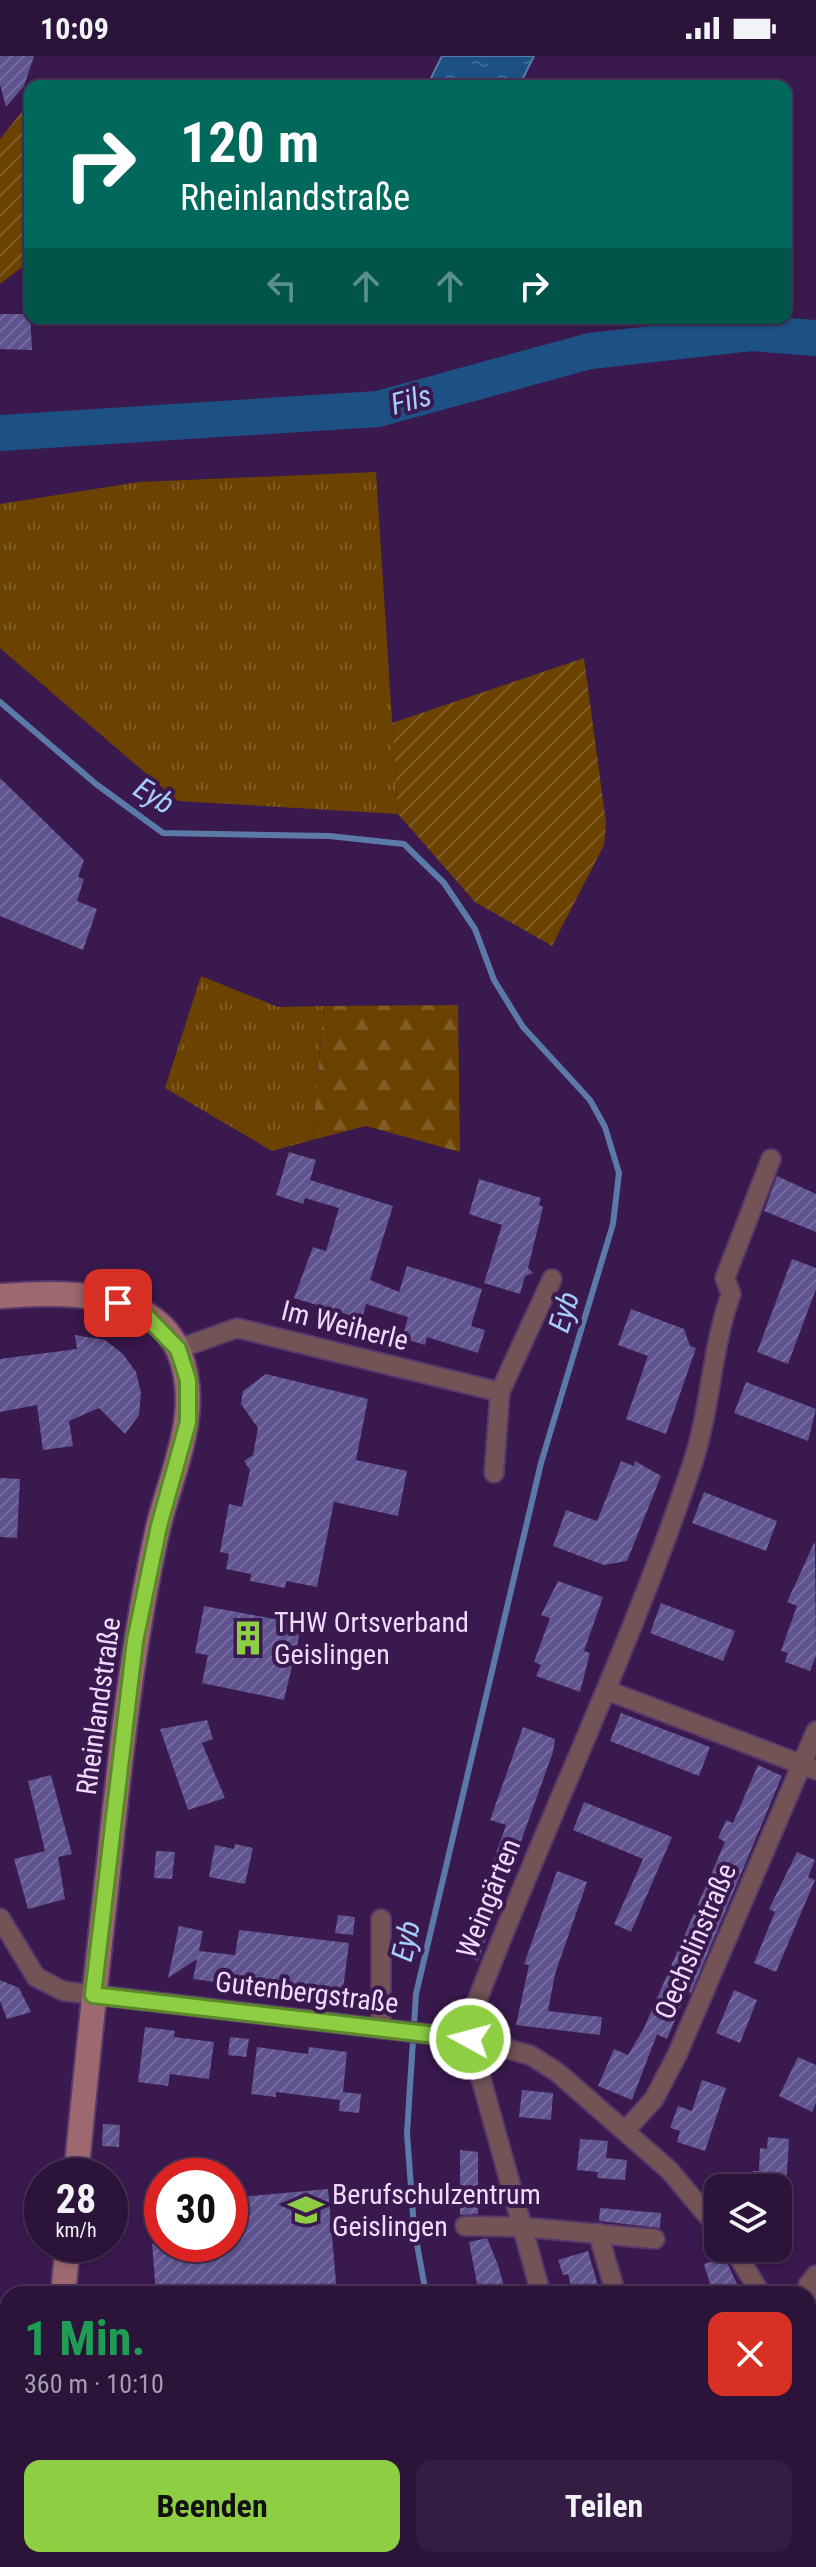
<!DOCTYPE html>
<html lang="de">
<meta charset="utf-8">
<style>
body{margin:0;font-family:"Roboto Condensed",sans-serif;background:#341c42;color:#f1f3f6;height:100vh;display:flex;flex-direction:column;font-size:30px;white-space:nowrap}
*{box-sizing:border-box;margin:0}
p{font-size:26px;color:#a69eaf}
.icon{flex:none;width:44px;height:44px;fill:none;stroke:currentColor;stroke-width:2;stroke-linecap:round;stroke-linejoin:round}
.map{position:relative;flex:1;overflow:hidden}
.details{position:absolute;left:0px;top:2230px;width:816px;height:282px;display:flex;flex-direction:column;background:#2c133a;border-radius:24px 24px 0 0;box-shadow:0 2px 6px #0004,0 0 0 2px #483254}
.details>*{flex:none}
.top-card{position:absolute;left:24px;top:24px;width:768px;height:244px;border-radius:16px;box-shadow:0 2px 6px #0004,0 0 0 2px #483254;background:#00695c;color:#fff;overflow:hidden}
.buttons{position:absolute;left:704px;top:2118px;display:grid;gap:16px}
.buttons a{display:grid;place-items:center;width:88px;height:88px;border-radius:16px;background:#2c133a;box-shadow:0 2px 6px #0004,0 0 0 2px #483254;font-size:40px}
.speed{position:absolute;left:24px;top:2102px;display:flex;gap:16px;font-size:40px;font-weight:700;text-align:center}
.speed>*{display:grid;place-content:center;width:104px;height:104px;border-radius:50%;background:#2c133a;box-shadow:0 2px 6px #0004,0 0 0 2px #483254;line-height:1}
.speed small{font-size:20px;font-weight:400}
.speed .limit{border:12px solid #d22;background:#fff;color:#111}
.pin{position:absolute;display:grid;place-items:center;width:68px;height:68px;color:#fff;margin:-34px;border-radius:16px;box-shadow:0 4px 12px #0006}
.me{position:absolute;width:88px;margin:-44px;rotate:277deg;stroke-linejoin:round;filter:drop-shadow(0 0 6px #0008)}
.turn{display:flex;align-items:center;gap:28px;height:168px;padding:0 24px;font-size:36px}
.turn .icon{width:104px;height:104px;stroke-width:2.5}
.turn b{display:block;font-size:56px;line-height:68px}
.lanes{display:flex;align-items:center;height:76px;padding:0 24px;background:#0003;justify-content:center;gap:40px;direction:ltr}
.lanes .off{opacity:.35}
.round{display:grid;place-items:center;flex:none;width:84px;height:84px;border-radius:16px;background:#341c42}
.summary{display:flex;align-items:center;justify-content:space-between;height:136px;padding:0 24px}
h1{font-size:48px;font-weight:700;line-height:60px;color:#1e9e55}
.button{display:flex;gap:16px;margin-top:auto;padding:16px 24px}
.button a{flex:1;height:92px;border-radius:16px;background:#8dce43;color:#111;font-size:32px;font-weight:700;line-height:92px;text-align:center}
.button a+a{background:#341c42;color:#f1f3f6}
.status{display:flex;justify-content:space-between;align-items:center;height:56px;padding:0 40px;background:#2c133a;direction:ltr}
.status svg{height:22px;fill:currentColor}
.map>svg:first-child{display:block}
.grass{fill:url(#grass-tufts)}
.forest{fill:url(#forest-firs)}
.garden{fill:url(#garden-furrows)}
.water{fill:url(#water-ripples);stroke:#5c7aa8;stroke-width:2}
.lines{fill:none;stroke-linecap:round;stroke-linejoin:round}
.stream{stroke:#5c7aa8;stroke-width:6}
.river{stroke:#1d5184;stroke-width:36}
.building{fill:url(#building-hatch)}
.street-casing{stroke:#57386a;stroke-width:22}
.secondary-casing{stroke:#57386a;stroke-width:28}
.street{stroke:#745357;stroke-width:18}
.secondary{stroke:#9d686f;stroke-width:24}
.route-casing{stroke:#5c862c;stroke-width:20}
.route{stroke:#8dce43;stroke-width:14}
.labels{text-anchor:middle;stroke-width:8;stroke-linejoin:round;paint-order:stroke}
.street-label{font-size:28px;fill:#eedbfc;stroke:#3a194e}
.poi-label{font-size:28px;fill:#eedbfc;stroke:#3a194e;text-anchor:start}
.water-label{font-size:30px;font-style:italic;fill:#a4cdfb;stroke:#3a194e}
</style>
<div class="status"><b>10:09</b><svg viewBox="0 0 49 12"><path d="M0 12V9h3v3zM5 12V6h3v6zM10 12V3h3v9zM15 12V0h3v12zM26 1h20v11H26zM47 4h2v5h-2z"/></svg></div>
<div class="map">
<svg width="816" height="2511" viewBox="0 0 816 2511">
<defs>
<pattern id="grass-tufts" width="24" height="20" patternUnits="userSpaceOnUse" patternTransform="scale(2)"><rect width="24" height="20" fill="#6b4200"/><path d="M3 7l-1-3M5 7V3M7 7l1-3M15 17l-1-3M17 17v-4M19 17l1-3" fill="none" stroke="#805d26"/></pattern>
<pattern id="forest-firs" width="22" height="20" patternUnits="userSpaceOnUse" patternTransform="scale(2)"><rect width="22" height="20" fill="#6b4200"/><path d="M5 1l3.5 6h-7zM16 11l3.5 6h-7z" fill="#805d26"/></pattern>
<pattern id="garden-furrows" width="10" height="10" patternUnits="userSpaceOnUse" patternTransform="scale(2)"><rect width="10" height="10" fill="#6b4200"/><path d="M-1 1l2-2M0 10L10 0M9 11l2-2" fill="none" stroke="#805d26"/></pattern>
<pattern id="water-ripples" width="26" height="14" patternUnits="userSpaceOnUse" patternTransform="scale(2)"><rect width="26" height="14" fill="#1d5184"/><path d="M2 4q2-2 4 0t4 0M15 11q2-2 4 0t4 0" fill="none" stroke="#3e6996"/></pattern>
<pattern id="building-hatch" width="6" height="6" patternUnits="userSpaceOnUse" patternTransform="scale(2)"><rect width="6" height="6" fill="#5f5390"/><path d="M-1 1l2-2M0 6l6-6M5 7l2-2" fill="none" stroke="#766ba0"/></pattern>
</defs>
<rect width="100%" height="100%" fill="#3a194e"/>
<path class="grass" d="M376 416 398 758 178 745 0 592V448L139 426Z
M201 920 278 951 324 950 312 1084 272 1095 165 1032Z"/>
<path class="forest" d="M458 949 460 1096 366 1070 312 1084 324 950Z"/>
<path class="garden" d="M30 46V205L0 228V83Z
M584 602 606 767 604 789 552 890 475 846 398 758 392 667Z"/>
<path class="water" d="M442 0H534L519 30H427Z"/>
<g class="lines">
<path class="stream" d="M0 646 96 728 163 777 329 780 404 788 444 827 475 873 494 924 523 971 590 1044 605 1071 619 1117 613 1168 541 1407 416 1938 407 2077 414 2172 426 2238
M500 2504 503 2511"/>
<path class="river" d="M0 377 378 353 590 295 751 277 816 282"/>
</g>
<path class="building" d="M0 0H34L24 30 6 51 0 28Z
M0 258H30L32 294 0 293Z
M0 722 84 804 78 821 84 823 77 845 97 853 83 894 0 860Z
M289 1096 316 1104 310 1124 393 1150 370 1224 399 1236 407 1210 482 1233 471 1270 485 1274 478 1297 427 1281 425 1289 402 1282 408 1261 366 1248 362 1263 294 1242 313 1191 326 1195 339 1152 305 1142 303 1148 276 1139Z
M777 1120 816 1138V1176L764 1155Z
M479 1123 541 1142 539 1149 543 1151 528 1212 533 1217 525 1220 520 1238 484 1227 502 1169 469 1158Z
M792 1203 816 1212V1233L788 1308 757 1296Z
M631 1253 684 1273 690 1290 696 1292 666 1378 626 1363 648 1300 618 1289Z
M75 1279 105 1284 123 1298 136 1316 141 1337 139 1359 125 1378 99 1352 69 1365 73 1390 43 1394 37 1349 0 1356V1303L77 1293Z
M266 1318 368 1343 356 1404 407 1415 398 1460 334 1446 317 1531 286 1525 285 1532 250 1525 251 1518 226 1513 229 1498 220 1496 229 1448 242 1451 250 1414 244 1405 253 1399 258 1372 241 1348 243 1335Z
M746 1326 816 1353 808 1385 734 1357Z
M621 1405 634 1410 635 1405 661 1420 627 1505 604 1509 553 1490 566 1454 597 1465Z
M0 1422 20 1423 17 1482 0 1481Z
M704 1436 777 1465 766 1495 692 1467Z
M815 1485 816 1600 810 1615 785 1606 788 1597 781 1595 797 1550 787 1546Z
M558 1525 603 1541 584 1595 590 1597 580 1636 536 1620 541 1609 534 1606 550 1562 541 1559Z
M661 1547 735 1575 723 1605 650 1577Z
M204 1550 302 1568 284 1644 202 1627 208 1599 195 1597Z
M621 1657 710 1691 699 1720 610 1685Z
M207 1664 213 1683 202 1687 225 1742 188 1754 160 1673Z
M523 1671 555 1683 553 1696 478 1905 461 1898 506 1769 490 1764Z
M758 1709 782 1720 691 1937 687 1935 667 1983 652 1976 657 1978 632 2044 598 2030 614 1993 628 1999 644 1972 725 1786 718 1782 726 1764 733 1767Z
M51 1719 72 1798 58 1801 65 1843 28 1853 14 1803 45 1795 28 1725Z
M584 1746 672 1781 631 1876 614 1868 643 1803 573 1774Z
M235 1788 253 1792 245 1828 209 1821 215 1789 234 1793Z
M156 1795 175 1796 172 1823 154 1822Z
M797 1796 815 1804 808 1821 815 1824 776 1916 754 1907 775 1856 769 1853Z
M557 1815 587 1826 555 1918 548 1955 602 1961 600 1979 516 1969 529 1909 524 1908Z
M338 1859 355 1861 353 1879 335 1877Z
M179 1870 203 1875 199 1895 235 1899 239 1874 349 1887 341 1949 311 1946 312 1939 193 1923 197 1903 168 1922Z
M0 1924 19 1932 31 1956 7 1963 0 1945Z
M734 1934 757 1944 740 1987 716 1977Z
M145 1971 175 1975 174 1981 214 1986 209 2023 170 2018 168 2030 138 2026Z
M230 1981 249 1983 246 2001 228 1999Z
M257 1991 308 1998 309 1991 347 1996 343 2036 361 2038 359 2057 339 2055 340 2044 276 2036V2041L251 2038Z
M798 2001 816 2009V2047L812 2056 779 2040Z
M702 2024 726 2032 705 2095 677 2086 680 2075 670 2072 678 2050 692 2055Z
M522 2034 553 2037 551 2064 519 2061Z
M103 2068 120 2069 119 2091 102 2090Z
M768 2081 789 2083 786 2132H752L753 2115H759L760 2092 767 2093Z
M580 2083 608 2085 606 2102 627 2104 625 2124 597 2122 598 2116 577 2114Z
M460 2094 478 2096V2158L460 2159Z
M328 2133 337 2238H156L152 2188H230V2142Z
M600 2152 661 2157 660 2172 599 2165Z
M487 2182 498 2209 506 2238H479L469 2186Z
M588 2195 599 2233 573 2238 568 2218 563 2219 558 2204Z
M725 2202 737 2228 729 2230 731 2238H713L704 2208Z"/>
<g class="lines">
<g class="street-casing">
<path id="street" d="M178 1293 237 1272 500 1336 552 1223
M494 1417 500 1336
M606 1634 816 1714
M0 1862 36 1921 63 1935 470 1983 530 1999 557 2016 669 2114 718 2172
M381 1863V1973
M626 2074 654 2043 677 1999 816 1675
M465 2170 523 2171 655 2183
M598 2177 616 2238
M733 2192 761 2238
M541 2238 470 1983 477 1945C546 1765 631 1591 692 1409 711 1353 711 1293 731 1238L725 1222 771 1103
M808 2333V2229L816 2219
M612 2504 614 2511
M695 2504 697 2511"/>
</g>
<g class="secondary-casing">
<path id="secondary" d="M0 1240C57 1236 152 1231 179 1296 203 1355 172 1414 158 1472 133 1583 121 1694 109 1807 97 1911 86 2016 76 2120
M63 2238 68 2188
M42 2511V2504"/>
</g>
<use href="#street" class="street"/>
<use href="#secondary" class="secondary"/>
</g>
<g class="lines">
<g class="route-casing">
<path id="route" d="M118 1247 145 1259 178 1293 188 1324V1366L159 1470 135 1585 93 1939 470 1983"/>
</g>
<use href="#route" class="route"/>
</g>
<defs>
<g id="building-bare" transform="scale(2.76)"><path d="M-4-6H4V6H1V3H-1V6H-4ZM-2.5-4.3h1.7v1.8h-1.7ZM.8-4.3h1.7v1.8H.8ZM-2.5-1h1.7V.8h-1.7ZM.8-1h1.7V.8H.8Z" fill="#8dce43" stroke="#3a194e" stroke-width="2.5" paint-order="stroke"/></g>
<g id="school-bare" transform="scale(2.76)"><path d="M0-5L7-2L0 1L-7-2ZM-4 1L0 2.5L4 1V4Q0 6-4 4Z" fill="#8dce43" stroke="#3a194e" stroke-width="2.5" paint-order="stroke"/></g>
</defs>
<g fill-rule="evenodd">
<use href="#building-bare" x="248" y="1582"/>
<use href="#school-bare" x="306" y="2154"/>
</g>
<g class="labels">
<g class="street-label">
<text transform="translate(345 1269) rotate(14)" y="10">Im Weiherle</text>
<text transform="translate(98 1650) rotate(-82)" y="10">Rheinlandstraße</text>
<text transform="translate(488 1842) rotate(-68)" y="10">Weingärten</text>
<text transform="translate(695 1885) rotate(-67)" y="10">Oechslinstraße</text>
<text transform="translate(307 1936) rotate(7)" y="10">Gutenbergstraße</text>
</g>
<g class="poi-label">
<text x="274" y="1576">THW Ortsverband<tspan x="274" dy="32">Geislingen</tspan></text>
<text x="332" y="2148">Berufschulzentrum<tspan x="332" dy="32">Geislingen</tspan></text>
</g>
<g class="water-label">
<text transform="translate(411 344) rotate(-15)" y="10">Fils</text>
<text transform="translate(154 740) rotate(32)" y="10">Eyb</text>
<text transform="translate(564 1256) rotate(-73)" y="10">Eyb</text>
<text transform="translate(406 1885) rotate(-77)" y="10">Eyb</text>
</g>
</g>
</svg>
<div class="buttons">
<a><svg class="icon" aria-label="layers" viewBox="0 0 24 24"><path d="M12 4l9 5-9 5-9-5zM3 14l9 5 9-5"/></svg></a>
</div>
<div class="speed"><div>28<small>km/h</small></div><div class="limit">30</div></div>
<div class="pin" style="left:118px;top:1247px;background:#d93025"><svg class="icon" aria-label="arrive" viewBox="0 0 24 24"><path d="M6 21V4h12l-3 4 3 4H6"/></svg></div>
<svg class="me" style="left:470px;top:1983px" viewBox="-20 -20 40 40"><circle r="17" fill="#8dce43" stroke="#fff" stroke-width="3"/><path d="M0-11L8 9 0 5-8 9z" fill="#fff"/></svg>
<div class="top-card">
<div class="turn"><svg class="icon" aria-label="right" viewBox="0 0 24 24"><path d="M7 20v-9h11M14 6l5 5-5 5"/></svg><div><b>120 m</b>Rheinlandstraße</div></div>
<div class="lanes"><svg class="icon off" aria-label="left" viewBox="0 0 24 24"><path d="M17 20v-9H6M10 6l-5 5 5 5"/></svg><svg class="icon off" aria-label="ahead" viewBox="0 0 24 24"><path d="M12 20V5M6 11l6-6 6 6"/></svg><svg class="icon off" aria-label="ahead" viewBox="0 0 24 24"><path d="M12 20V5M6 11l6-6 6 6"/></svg><svg class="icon" aria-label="right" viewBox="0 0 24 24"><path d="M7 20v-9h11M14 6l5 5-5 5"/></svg></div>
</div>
<section class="details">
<div class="summary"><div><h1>1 Min.</h1><p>360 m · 10:10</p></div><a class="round" style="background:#d93025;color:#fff"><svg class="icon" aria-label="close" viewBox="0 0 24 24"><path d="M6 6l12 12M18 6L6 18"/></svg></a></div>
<div class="button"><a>Beenden</a><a>Teilen</a></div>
</section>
</div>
